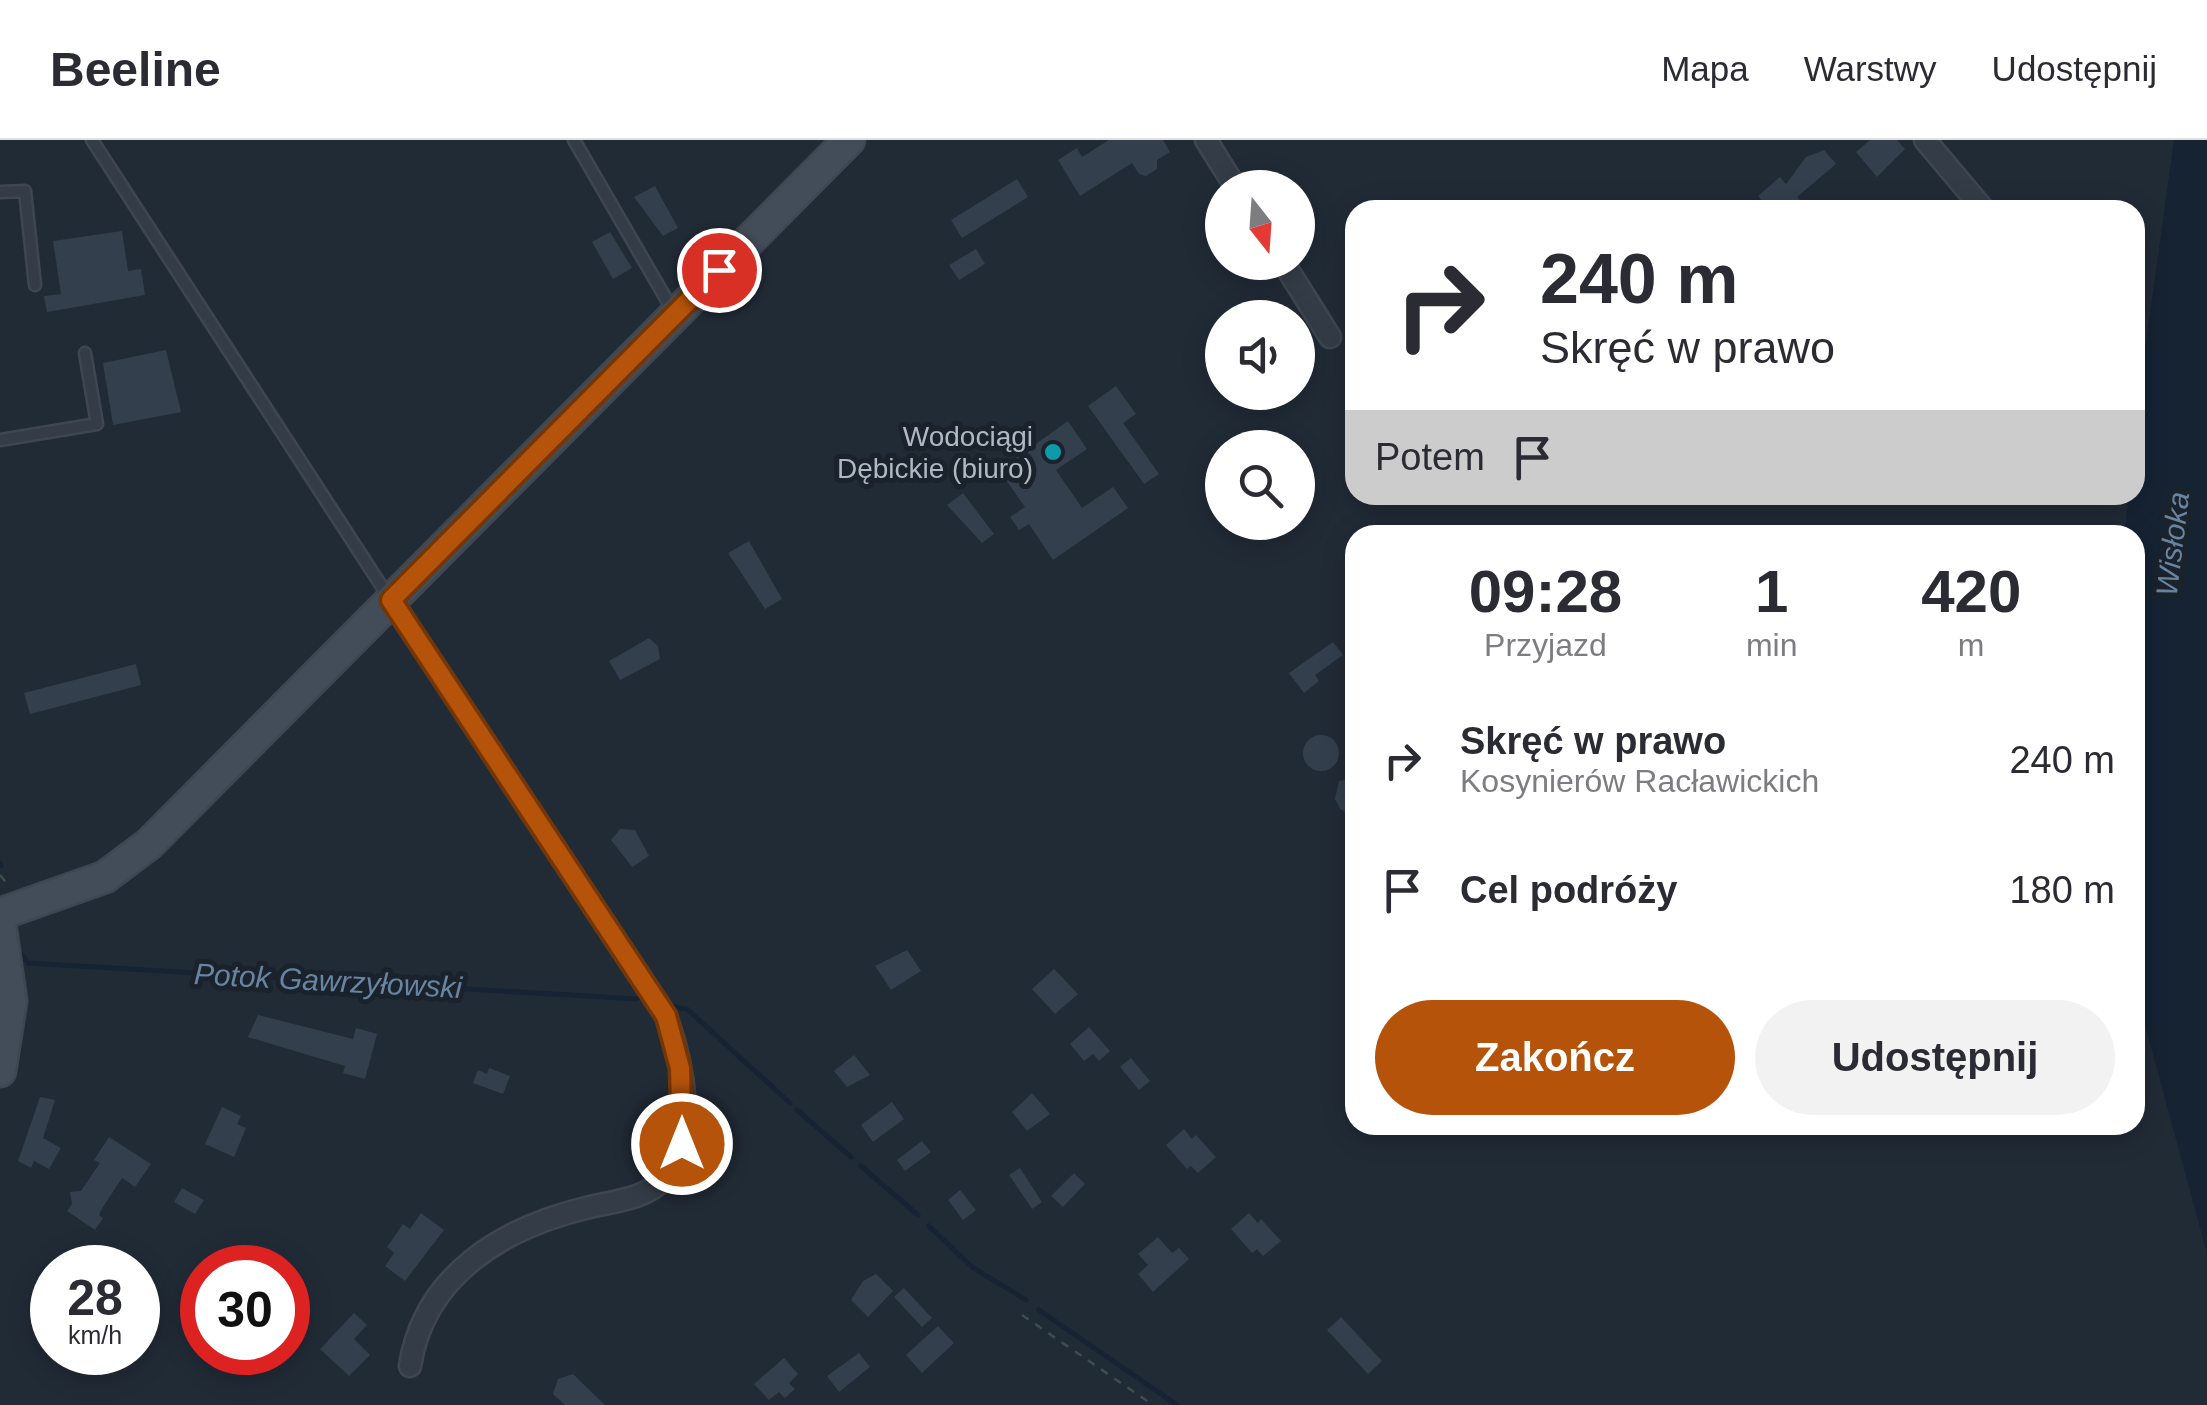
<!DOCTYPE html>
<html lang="pl">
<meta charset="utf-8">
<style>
body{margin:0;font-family:Arial,sans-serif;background:#f2f2f3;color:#2b2b33;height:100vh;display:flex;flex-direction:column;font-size:38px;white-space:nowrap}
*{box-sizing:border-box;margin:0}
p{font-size:32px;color:#7c7c81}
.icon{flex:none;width:55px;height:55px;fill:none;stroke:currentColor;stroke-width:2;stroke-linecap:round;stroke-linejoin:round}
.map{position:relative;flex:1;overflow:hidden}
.sheet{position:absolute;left:1345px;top:385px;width:800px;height:610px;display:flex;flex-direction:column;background:#fff;border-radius:30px;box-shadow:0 5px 25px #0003}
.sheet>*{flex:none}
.top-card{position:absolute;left:1345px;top:60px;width:800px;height:305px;border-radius:30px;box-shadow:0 5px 25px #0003;background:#fff;color:#2b2b33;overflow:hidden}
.needle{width:65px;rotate:163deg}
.tools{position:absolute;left:1205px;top:30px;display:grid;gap:20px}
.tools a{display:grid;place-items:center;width:110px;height:110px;border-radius:50%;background:#fff;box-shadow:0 5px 25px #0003;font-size:50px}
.speed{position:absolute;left:30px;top:1105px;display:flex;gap:20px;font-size:50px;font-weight:700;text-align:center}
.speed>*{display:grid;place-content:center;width:130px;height:130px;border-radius:50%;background:#fff;box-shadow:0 5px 25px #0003;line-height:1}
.speed small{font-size:25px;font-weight:400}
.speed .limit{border:15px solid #d22;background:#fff;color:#111}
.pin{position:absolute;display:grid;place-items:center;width:85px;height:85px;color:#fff;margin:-42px;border:5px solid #fff;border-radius:50%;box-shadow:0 2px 10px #0007}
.me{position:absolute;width:110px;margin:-55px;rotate:0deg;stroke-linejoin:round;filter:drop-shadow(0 0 8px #0008)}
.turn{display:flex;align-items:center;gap:35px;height:210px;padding:0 30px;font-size:45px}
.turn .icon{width:130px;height:130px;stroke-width:2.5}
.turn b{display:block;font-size:70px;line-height:85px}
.then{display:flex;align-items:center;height:95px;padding:0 30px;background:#0003;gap:20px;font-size:38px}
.eta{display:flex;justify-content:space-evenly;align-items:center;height:170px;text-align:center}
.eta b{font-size:60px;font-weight:600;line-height:70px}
.primary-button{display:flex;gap:20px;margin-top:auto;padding:20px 30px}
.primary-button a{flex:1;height:115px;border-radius:60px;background:#b45309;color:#fff;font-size:40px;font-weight:600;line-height:115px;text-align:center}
.primary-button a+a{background:#f2f2f3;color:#2b2b33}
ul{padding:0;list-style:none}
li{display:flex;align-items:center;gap:30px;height:130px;padding:0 30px}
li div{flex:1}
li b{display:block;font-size:38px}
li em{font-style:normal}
header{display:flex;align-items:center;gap:60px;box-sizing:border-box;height:140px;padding:0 50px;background:#fff;border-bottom:2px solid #e1e1e2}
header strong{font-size:48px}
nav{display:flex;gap:55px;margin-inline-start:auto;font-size:35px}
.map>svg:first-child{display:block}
.water{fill:#162333}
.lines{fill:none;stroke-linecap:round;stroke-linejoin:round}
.stream{stroke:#162333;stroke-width:5}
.building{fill:#333f4d}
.lane-casing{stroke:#3e4650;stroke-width:15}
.street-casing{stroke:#3e4650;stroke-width:25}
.secondary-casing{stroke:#3e4650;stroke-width:35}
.path{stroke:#3c4f50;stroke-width:2.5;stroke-dasharray:8 8;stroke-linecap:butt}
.lane{stroke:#343d47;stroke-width:10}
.street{stroke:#343d47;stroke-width:20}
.secondary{stroke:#434c59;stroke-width:30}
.route-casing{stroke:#753606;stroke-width:25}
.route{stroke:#b45309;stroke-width:18}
.culture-dot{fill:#0f9aa8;stroke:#1a222b;stroke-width:4}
.labels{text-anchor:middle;stroke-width:10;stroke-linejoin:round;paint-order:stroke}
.poi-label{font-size:28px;fill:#afb8c3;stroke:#1a222b;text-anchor:end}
.water-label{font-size:30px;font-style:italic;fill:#6984a1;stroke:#1a222b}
</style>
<header>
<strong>Beeline</strong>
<nav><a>Mapa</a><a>Warstwy</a><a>Udostępnij</a></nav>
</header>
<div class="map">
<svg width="2207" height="1265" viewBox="0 0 2207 1265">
<rect width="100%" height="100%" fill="#212b36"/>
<path class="water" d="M2174 0H2207V1114L2135 848V395H2125L2128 355H2135V282Z"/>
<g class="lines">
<path class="stream" d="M0 723 1 726
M22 815 28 823 637 859
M674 867 687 869 790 963
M797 970 851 1017
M861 1026 918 1075
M929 1086 972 1127 1026 1160
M1039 1170 1177 1265"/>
</g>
<path class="building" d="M1109 0H1163L1170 12 1157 20V29L1146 36 1139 34 1132 23 1080 56 1058 20 1077 8 1082 17Z
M1870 0H1897L1905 9 1877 37 1856 12Z
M1824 10 1836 24 1797 57 1801 61 1791 70H1770L1758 56 1780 37 1786 44 1806 17Z
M1017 39 1028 57 962 98 951 80Z
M655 46 678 88 663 96 634 57Z
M122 91 128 131 141 129 145 155 47 172 44 156 61 154 53 101Z
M610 92 632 128 613 139 592 102Z
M976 109 985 124 959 140 949 125Z
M166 210 181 272 113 285 103 223Z
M1116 246 1136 274 1123 283 1159 334 1144 344 1088 266Z
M1068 281 1087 309 1056 330 1082 368 1113 347 1128 368 1053 420 1029 384 1019 390 1010 377 1025 367 999 330Z
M963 353 994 394 982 403 947 365Z
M749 401 782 459 765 469 728 413Z
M649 498 658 506 660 519 620 540 609 521Z
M1333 502 1343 515 1315 535 1319 541 1304 553 1289 533Z
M136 524 141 545 30 574 24 553Z
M1303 613a18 18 0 1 1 36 0a18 18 0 1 1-36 0Z
M1355 637V677L1340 669 1335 659 1339 641Z
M620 689 635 690 649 716 632 727 611 700Z
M907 810 921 831 891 850 875 826Z
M1054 829 1078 854 1055 874 1032 849Z
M258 875 353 899 356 888 377 894 365 939 343 933 345 926 248 897Z
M1089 887 1110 911 1099 921 1093 914 1084 921 1070 904Z
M854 915 870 935 847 947 834 931Z
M1131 918 1150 941 1139 950 1120 927Z
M489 928 510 936 503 954 473 943 478 930 487 934Z
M1032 953 1050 974 1027 991 1012 972Z
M40 957 55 960 43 998 61 1008 49 1029 34 1021 31 1028 18 1021Z
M892 962 904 979 873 1002 861 985Z
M222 967 241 976 237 984 246 988 234 1017 205 1004Z
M1184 989 1192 999 1196 995 1216 1017 1198 1033 1191 1026 1187 1029 1166 1005Z
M109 997 151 1024 135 1047 122 1038 103 1067 99 1075 103 1078 95 1090 67 1071 72 1064 70 1052 81 1051 100 1023 94 1020Z
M922 1001 931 1012 905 1031 897 1020Z
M1020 1028 1042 1062 1032 1069 1009 1035Z
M1074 1033 1085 1044 1063 1067 1051 1056Z
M182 1048 204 1060 195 1074 174 1062Z
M960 1050 976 1070 963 1080 948 1060Z
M421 1073 444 1090 405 1141 385 1126 394 1113 387 1107 403 1084 410 1089Z
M1249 1073 1258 1083 1261 1079 1281 1101 1263 1116 1257 1109 1252 1113 1231 1089Z
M1158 1097 1172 1113 1179 1108 1189 1119 1153 1152 1138 1134 1148 1125 1138 1114Z
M876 1134 893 1151 868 1177 851 1160 863 1141Z
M904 1148 932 1178 922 1187 894 1157Z
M354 1173 367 1185 354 1199 370 1215 349 1236 320 1209Z
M1341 1177 1382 1221 1368 1234 1327 1190Z
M938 1186 954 1203 922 1233 906 1215Z
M859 1213 870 1227 839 1252 827 1236Z
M784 1218 798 1234 789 1243 795 1249 785 1258 779 1252 769 1260 754 1244Z
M573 1234 605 1265H565L553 1254 558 1239Z"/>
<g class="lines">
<g class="lane-casing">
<path id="lane" d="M92 0 388 456
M574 0 672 169
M0 52 25 51 35 145
M0 300 97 284 85 213"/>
</g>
<g class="street-casing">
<path id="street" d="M1206 0 1236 48
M1925 0 1984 70
M1283 122 1330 197
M391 460 666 876C682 920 700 1000 664 1039 644 1060 613 1061 586 1068 503 1088 424 1135 410 1226"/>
</g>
<g class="secondary-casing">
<path id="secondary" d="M0 774 105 737 149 704 849 0
M0 784 11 861 0 931"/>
</g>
<path class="path" d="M0 735 8 745
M1022 1175 1153 1265"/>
<use href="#lane" class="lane"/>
<use href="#street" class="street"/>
<use href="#secondary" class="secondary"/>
</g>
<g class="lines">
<g class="route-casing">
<path id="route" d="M682 1004 680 928 666 876 391 460 719 130"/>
</g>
<use href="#route" class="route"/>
</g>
<circle class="culture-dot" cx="1053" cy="312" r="10"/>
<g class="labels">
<g class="poi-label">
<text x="1033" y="306">Wodociągi<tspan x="1033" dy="32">Dębickie (biuro)</tspan></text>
</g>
<g class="water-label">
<text transform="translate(2173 404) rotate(-83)" y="10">Wisłoka</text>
<text transform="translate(328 841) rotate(3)" y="10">Potok Gawrzyłowski</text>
</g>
</g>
</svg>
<div class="tools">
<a><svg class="needle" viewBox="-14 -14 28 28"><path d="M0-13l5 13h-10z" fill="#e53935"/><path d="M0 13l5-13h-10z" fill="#7c7c81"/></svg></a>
<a><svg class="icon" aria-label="sound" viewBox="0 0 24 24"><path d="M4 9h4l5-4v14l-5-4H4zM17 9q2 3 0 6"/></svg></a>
<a><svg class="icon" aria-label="search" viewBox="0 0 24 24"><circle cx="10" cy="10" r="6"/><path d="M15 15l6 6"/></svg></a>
</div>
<div class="speed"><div>28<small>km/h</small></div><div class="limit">30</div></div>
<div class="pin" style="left:719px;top:130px;background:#d93025"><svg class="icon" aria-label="arrive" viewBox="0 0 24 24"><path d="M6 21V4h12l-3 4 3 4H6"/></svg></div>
<svg class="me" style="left:682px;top:1004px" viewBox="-20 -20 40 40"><circle r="17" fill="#b45309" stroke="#fff" stroke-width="3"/><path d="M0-11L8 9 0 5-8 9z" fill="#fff"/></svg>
<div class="top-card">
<div class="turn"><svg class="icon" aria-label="right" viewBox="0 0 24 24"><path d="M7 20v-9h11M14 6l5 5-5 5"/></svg><div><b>240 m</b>Skręć w prawo</div></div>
<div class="then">Potem<svg class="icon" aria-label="arrive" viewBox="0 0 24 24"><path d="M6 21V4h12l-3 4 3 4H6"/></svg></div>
</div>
<section class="sheet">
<div class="eta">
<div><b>09:28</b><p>Przyjazd</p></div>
<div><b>1</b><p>min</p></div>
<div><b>420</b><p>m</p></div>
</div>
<ul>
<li><svg class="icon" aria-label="right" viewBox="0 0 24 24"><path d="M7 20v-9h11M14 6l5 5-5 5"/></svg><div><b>Skręć w prawo</b><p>Kosynierów Racławickich</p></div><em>240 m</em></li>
<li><svg class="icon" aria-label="arrive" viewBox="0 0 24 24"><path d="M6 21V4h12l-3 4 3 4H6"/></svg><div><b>Cel podróży</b></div><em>180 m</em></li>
</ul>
<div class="primary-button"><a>Zakończ</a><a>Udostępnij</a></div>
</section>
</div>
